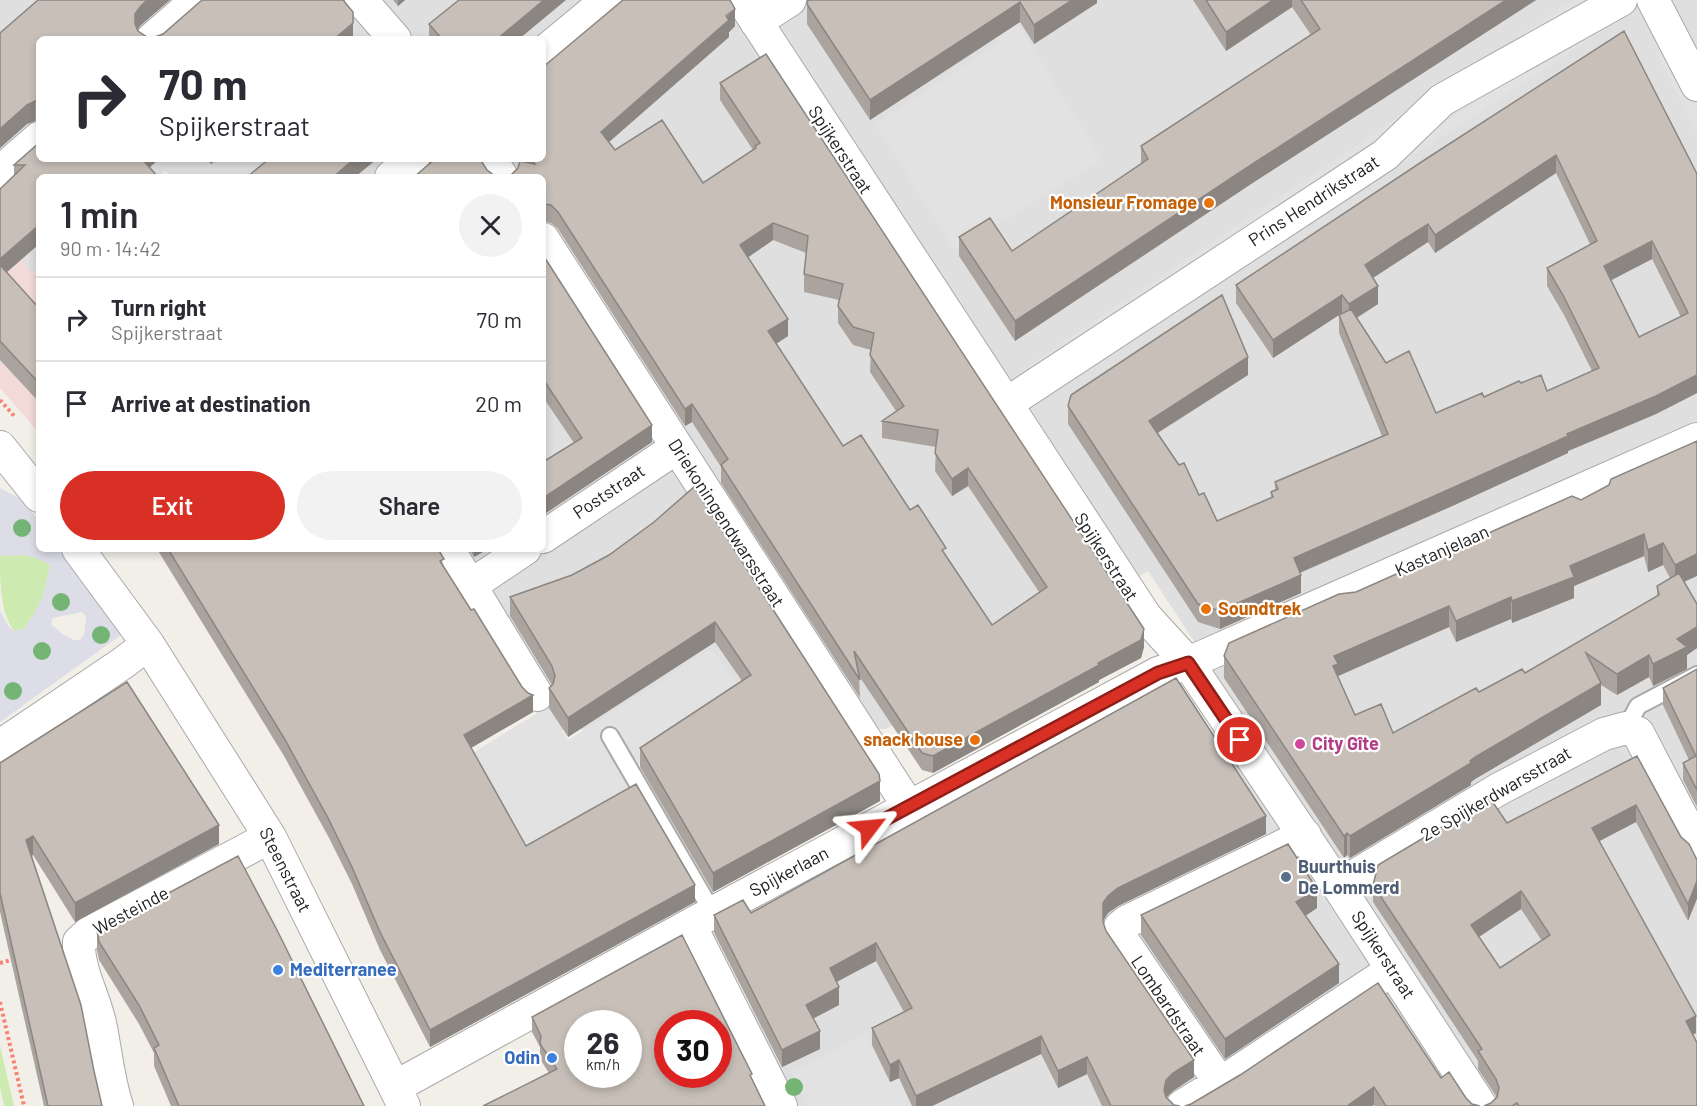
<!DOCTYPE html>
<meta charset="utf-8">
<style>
body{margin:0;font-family:Barlow,sans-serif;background:#f2f2f3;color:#2b2b33;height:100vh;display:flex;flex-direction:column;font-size:22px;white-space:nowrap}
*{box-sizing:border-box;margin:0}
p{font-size:20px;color:#7c7c81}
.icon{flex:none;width:33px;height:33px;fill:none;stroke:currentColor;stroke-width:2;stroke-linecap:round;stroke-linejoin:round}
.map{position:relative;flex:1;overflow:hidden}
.sheet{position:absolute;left:36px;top:174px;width:510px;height:378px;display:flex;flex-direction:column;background:#fff;border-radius:9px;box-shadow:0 3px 9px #0003}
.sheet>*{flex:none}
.hud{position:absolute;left:36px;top:36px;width:510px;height:126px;border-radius:9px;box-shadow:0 3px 9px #0003;background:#fff;color:#2b2b33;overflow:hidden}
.speed{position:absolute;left:564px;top:1010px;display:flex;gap:12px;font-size:30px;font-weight:700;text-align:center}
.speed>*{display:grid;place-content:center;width:78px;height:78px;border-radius:50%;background:#fff;box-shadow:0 3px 9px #0003;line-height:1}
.speed small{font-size:15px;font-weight:400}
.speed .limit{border:9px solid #d22;background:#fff;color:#111}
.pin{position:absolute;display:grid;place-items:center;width:51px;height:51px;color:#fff;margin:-26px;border:3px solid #fff;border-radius:50%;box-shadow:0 2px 6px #0007}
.me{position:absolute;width:66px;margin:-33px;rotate:61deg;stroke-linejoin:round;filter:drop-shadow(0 0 4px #0008)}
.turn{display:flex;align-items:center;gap:21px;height:126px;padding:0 24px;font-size:27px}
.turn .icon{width:78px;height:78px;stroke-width:2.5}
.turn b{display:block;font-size:42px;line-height:51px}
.round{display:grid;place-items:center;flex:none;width:63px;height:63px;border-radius:32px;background:#f2f2f3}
.summary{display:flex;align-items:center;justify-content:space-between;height:102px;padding:0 24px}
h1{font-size:36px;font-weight:600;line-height:45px}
.action{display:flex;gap:12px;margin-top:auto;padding:12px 24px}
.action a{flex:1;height:69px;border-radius:36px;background:#d93025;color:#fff;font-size:24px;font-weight:600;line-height:69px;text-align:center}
.action a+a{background:#f2f2f3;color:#2b2b33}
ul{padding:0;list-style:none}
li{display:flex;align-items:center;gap:18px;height:84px;padding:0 24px;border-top:2px solid #e1e1e2}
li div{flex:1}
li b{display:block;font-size:22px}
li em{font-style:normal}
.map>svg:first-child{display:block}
.residential{fill:#e0dfdf;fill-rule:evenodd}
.commercial{fill:#f2dad9}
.grass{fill:#cdebb0}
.parking{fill:#e2e2e2}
.plaza{fill:#dddde8;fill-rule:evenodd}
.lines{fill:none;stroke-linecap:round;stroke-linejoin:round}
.lane-casing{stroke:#a9a9a9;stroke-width:20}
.street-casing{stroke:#a9a9a9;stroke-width:34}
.path{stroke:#fa8072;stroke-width:4;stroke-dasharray:3 3;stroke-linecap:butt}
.lane{stroke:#fff;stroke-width:16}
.street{stroke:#fff;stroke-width:32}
.tree{fill:#74b475}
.wall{fill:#aba49e;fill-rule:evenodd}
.shaded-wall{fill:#8b8681}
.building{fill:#c7bfb8;stroke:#8b8681;stroke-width:1.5;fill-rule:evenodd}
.route-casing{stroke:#8d1f18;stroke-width:15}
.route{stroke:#d93025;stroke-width:10}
.food-dot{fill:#e8710a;stroke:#fff;stroke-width:2}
.hotel-dot{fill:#d1479c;stroke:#fff;stroke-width:2}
.service-dot{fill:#5c6f8a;stroke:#fff;stroke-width:2}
.shop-dot{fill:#3f7fe0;stroke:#fff;stroke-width:2}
.labels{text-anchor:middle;stroke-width:4.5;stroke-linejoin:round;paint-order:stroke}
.street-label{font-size:18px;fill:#222;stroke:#fff}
.food-label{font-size:18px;font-weight:bold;fill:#c56008;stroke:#fff;text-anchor:end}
.hotel-label{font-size:18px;font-weight:bold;fill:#b23c85;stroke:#fff;text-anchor:start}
.service-label{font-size:18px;font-weight:bold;fill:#4e5e75;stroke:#fff;text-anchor:start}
.shop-label{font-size:18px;font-weight:bold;fill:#366cbe;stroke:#fff;text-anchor:start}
</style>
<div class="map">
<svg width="1697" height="1106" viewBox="0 0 1697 1106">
<rect width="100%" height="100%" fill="#f2efe9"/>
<path class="residential" d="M0 0H1697V1106H647L668 1074H718L719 1029 1247 722 1148 571 886 729 547 730 433 549H543V177H170L166 171 157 177H39V268L32 273 0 231ZM39 39H543V159H39Z"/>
<path class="commercial" d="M0 231 32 273 39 268V433L0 388Z"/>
<path class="grass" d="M16 554C28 555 41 558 50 565 50 588 37 611 24 629L15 631C0 616 0 580 0 556Z
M0 1046 14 1106H4L0 1087Z"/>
<path class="parking" d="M973 0H1002L1102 159 955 251 875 124 999 43Z
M1573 0H1587L1589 3 1034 373 1028 366Z
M1600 20 1606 28 1051 395 1043 388Z
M1665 46 1697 109V133L1656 52Z
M712 649 746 695 637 765 650 789 529 856 473 753 547 707 568 740Z
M866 1034 889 1082 899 1078 912 1106H808L791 1072Z"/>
<path class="plaza" d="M0 488 23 500 39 522V549H58L121 635 0 722V611L9 627 15 631 24 629 35 612 43 596 50 565 44 561 26 555 0 556ZM82 612 86 617 85 627 84 635 80 640H74L61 633 51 624 53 618Z"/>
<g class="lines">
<g class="lane-casing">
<path id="lane" d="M1626 728 1638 706 1697 675
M610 736 713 913"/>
</g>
<g class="street-casing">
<path id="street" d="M361 0 395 39
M742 0 1146 617 1188 663 1338 886 1481 1106
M1653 0 1697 85
M756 22 790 0
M152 39 197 0
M543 53 607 0
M490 159 502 177
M0 172 39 138
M391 177 413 159
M543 239 909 807
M1006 404 1385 155 1442 100 1621 0
M0 447 39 496
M543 537 676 448
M78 549 148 644 270 837 404 1106
M448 549 537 695
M470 586 525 549
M0 746 123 663 148 644
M1338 886 1499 789 1604 734 1626 728 1638 733 1697 846
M690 925 781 1106
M1220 1083 1121 938 1120 927 1126 922 1305 835
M395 1087 690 925 1158 673 1188 663 1697 439
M117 1106C108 1079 106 1051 100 1023 94 996 78 970 79 942L89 933 270 837
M1182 1106 1230 1077 1392 970"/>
</g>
<path class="path" d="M0 400 15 417
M0 963 11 960
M0 1002 24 1106"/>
<use href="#lane" class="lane"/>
<use href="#street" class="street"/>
</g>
<g class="tree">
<circle cx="22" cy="528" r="9"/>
<circle cx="61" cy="602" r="9"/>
<circle cx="101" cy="635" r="9"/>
<circle cx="42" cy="651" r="9"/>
<circle cx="13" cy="691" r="9"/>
<circle cx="794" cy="1087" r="9"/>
</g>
<path class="wall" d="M393 0H405L398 6Z
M1097 0V3L1034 44 1020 22 870 120 807 24V4Z
M1193 0H1536L1254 182 1015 341 959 256V237L1012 251 1141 164V146L1311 35 1292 7 1226 51Z
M429 24 519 39H429Z
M140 26 137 30 138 31 147 37H155L353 39H39V121H35L27 124 0 148V33Z
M735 26 729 32V37L609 142 615 150 703 183 753 150 720 100V83L1144 647 1141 658 1099 680V682L933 773 922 770 859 676 860 698 721 483V467L692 422 685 426 558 229 551 223 543 221V177L511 175 518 168 521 161 520 159H543ZM773 240 806 253 804 274V292L839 300 838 306V323L853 345 871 350 870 372 896 411 882 421V438L936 447 935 471 952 496 968 486 1039 592 992 625 946 555 910 510 843 446 776 344 788 336 748 257Z
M1624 31 1697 174V393L1656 414 1568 451V453L1450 507 1300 573 1301 593 1220 629 1198 622 1068 424V406L1248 375 1158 433 1217 521 1271 498V492L1275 490V482L1382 436 1339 333V315L1342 313 1273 358 1236 303V285ZM1556 173 1590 244 1547 268V286L1564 315 1592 371 1547 391 1521 383 1436 413 1386 363 1357 318 1378 304 1373 278 1428 242 1435 253ZM1652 259 1681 317 1639 337 1611 280Z
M39 159H159L149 167 39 177V244L7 272 39 308V402L0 360V189L14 176V165Z
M206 159H217L211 164Z
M543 255 652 442 543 515V462L574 443 543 397Z
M1697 441 1684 582 1697 604V648L1687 655V669L1653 686 1649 677 1617 695 1601 685V705L1475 779 1471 782V785L1350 858 1347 855 1344 858 1224 678V656L1356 592 1581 500ZM1644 556 1648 572 1663 565 1670 578 1657 586V596L1525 673 1479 692 1393 733 1355 715 1338 676 1449 627 1456 642 1511 619 1512 623 1574 598V586Z
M654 522 880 801 713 892 640 767V748L742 681 715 642 568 737 549 708V688L552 685 510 616V597L572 575 609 555Z
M157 549H438L444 567 533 712 471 748 526 846 695 902 430 1047 380 950 352 884 328 836 284 756Z
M469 549H488L474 557Z
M1697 669V807L1683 780V763L1689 760 1663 705V688Z
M1637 756 1681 837 1689 844 1688 921 1636 822 1599 841 1696 1033 1693 1035 1697 1106H1484L1491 1103 1496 1098V1096L1478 1069V1061L1373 902V885L1507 823ZM1521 909 1542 941 1500 968 1479 937Z
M0 763 219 844 75 922 33 855 32 856 94 1071 102 1106H44L0 912Z
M1266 834 1118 906 1108 913 1103 921 1106 931 1194 1077 1173 1091 1166 1097 1174 1105 1180 1106H1102L1087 1074 1058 1088 1041 1054 932 1106H912L899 1078 890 1082 872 1045V1028L904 1012 876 961 837 982 839 1005 813 1019 820 1049 782 1067 714 933V915L751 913Z
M1317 908 1305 916 1339 983 1225 1059 1141 935V915Z
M97 931 364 1106H171L154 1066V1053L139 1024 99 960 97 950Z
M532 1017 752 1074 549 1073 540 1059V1047L532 1032Z
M1441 1078 1472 1104 1480 1106H1375L1374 1105 1185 1106Z"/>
<path class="shaded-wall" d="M147 0H170L140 26 135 34V14L140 7Z
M398 0H405L398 6Z
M544 0H566L519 39H497Z
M1072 0H1097V3L1034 44V25Z
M1273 0H1292V7L1226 51V32Z
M1506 0H1536L1254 182 1015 341V321L1254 163Z
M1020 2V22L870 120V100Z
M735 9V26L729 32V37L601 149V132Z
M353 23V39H334Z
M35 101V121L27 124 0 148V129L27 105Z
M1556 155V173L1435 253V235Z
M140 159H159L140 176Z
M211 159H217L211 164Z
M354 159H377L355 177H333Z
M773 223V240L740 263V245Z
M1428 224V242L1365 283V265Z
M39 225V244L0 278V259Z
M1652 241V259L1604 284V266Z
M1378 286V304L1349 322V304Z
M1342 295V313L1273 358V340Z
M788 319V336L768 349V331Z
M1248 357V375L1149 438V421Z
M1697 375V393L1656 414 1568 451V453L1450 507 1294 575V558Z
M692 404V422L685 426V409Z
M652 425V442L543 515V498Z
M968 468V486L952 496V479Z
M1644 534V556L1574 586V598L1512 623V601L1570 566Z
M1663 543V565L1648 572V550Z
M474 549H488L474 557Z
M1697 554V576L1675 586V565Z
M1301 575V593L1220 629V611Z
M1511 597V619L1456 642V621Z
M1449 606V627L1338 676 1333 666 1334 656Z
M715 622V642L568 737V718Z
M1697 627V648L1687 655V669L1653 686V664L1677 639Z
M1144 629V647L1141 658 1099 680V682L933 773V756L1098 663Z
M1649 655V677L1617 695V674Z
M1601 683V705L1475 779 1471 782V785L1350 858V836L1470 761 1475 757Z
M533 695V712L464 752V735Z
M880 781V801L713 892V873Z
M1636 805V822L1592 845V828Z
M1266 816V834L1118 906 1108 913 1103 921V903L1108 896 1118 888Z
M219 825V844L75 922V903Z
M1347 833V855L1344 858V836Z
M33 836V855L26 858V840Z
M1697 881V899L1688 921V904Z
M695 885V902L430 1047V1030Z
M1317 889V908L1296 922V902Z
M1521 891V909L1471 942V925Z
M876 943V961L830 985V968Z
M1339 964V983L1225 1059V1039Z
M839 987V1005L806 1022V1005Z
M1696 1016V1033L1686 1038V1021Z
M820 1031V1049L782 1067V1050Z
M1041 1036V1054L932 1106H916V1096Z
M1087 1057V1074L1058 1088V1071Z
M899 1060V1078L890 1082V1065Z
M1194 1060V1077L1173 1091 1166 1098 1164 1090 1166 1080 1173 1073Z
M1374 1087V1105L1372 1106H1347Z"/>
<path class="building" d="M38 0H147L140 7 135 14V24L138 31 147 37H155L163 34 202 0H343L353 12V23L334 39H39V101H35L27 105 0 129V33Z
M459 0H544L497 39H442L429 24Z
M623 0H730L735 9 726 16 729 20 601 132 615 150 662 120 703 183 756 148 755 146 760 143 720 83 766 54 1144 629 1141 640 1098 663 1099 665 933 756 922 753 854 651 860 680 721 465 728 459 692 404 685 409 558 212 551 205 543 204V177H504L511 175 518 168 520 161 535 164 531 159H543V67ZM773 223 808 236 804 274 843 284 838 306 853 327 874 333 870 355 904 406 882 421 938 430 935 453 952 479 968 468 1047 587 992 625 942 550 946 548 918 505 910 510 861 435 843 446 768 331 788 319 740 245Z
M808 0H1072L1034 25 1020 2 870 100 807 4Z
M1206 0H1273L1226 32Z
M1301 0H1506L1254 163 1015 321 959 237 990 218 1012 251 1148 159 1141 146 1320 29Z
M1624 31 1697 174V375L1656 396 1567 434 1568 436 1450 489 1294 558 1301 575 1220 611 1198 604 1068 406 1071 395 1222 295 1248 357 1149 421 1179 465 1184 463 1199 495 1204 493 1217 521 1273 497 1271 492 1278 489 1275 482 1388 434 1339 315 1351 309 1386 363 1409 351 1436 413 1482 393 1484 397 1519 381 1521 383 1541 375 1547 391 1599 368 1564 297 1547 268 1597 241 1556 155 1435 235 1428 224 1398 243 1365 265 1378 286 1349 304 1342 295 1273 340 1236 285 1429 157ZM1652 241 1688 313 1639 337 1604 266Z
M39 143V159H142L158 177H39V225L0 259V189L25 165H14Z
M269 159H354L333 177H247Z
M435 159H480L487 170 495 176 500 177H414Z
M543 255 652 425 543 498V462L582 438 543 379Z
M0 265 39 308V383L0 341Z
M1697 441V554L1675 565 1663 543 1648 550 1644 534 1570 566 1574 577 1512 601 1511 597 1456 621 1449 606 1334 656 1338 664 1333 666 1355 715 1381 704 1393 733 1476 688 1479 692 1522 669 1525 673 1659 595 1657 586 1679 573 1697 604V627L1677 639 1687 647 1653 664 1649 655 1617 674 1586 653 1601 683 1475 757 1470 761 1471 763 1350 836 1347 833 1344 836 1224 656 1229 643 1339 594 1356 592 1572 496 1581 500 1609 485 1611 479Z
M694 487 879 774 880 781 713 873 640 748 751 675 715 622 568 718 549 688 553 684 555 676 552 666 510 597 572 575 609 555 654 522Z
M168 549H438L444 559 440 561 471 610 474 609 522 687 528 693 533 695 464 735 526 846 636 784 695 885 430 1030 380 932 352 867 328 818 284 738Z
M1697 669V790L1683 763 1696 756 1663 688Z
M1176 678 1266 816 1118 888 1108 896 1103 903V922L1106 931 1194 1060 1173 1073 1166 1080 1164 1090 1166 1097 1174 1105 1180 1106H1111L1087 1057 1058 1071 1041 1036 916 1096 899 1060 890 1065 872 1028 912 1008 876 943 830 968 839 987 806 1005 820 1031 782 1050 714 915 743 900 751 913Z
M127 682 219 825 75 903 33 836 26 840 81 1005 94 1071 102 1106H48L0 893V763Z
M1637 756 1681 837 1689 844 1697 860V881L1688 904 1636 805 1592 828 1696 1016 1686 1021 1697 1043V1106H1519L1517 1103 1512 1106H1484L1491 1103 1497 1097 1499 1088 1496 1079 1478 1051 1482 1049 1373 885 1378 865 1490 798 1507 823ZM1521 891 1550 935 1500 968 1471 925Z
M1288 844 1317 889 1296 902 1339 964 1225 1039 1141 915Z
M238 856 277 930 364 1106H179L154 1048 159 1045 139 1005 99 942 97 931Z
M682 935 752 1074 750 1075 765 1106H483L557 1069 540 1044 541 1036 532 1017ZM578 1023H628V1074H578ZM668 1023H718V1074H668Z
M1378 983 1441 1078 1449 1072 1466 1098 1472 1104 1480 1106H1386L1374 1087 1347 1106H1185L1191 1104 1240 1075Z"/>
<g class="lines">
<g class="route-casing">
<path id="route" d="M869 828 1158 673 1188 663 1240 740"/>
</g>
<use href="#route" class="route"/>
</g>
<g class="food-dot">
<circle cx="1209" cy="203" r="6"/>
<circle cx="1206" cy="609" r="6"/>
<circle cx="975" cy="740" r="6"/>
</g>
<circle class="hotel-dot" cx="1300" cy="744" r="6"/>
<circle class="service-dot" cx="1286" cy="877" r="6"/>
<g class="shop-dot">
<circle cx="278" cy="970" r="6"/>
<circle cx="552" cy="1058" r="6"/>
</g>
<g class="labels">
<g class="street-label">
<text transform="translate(840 150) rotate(57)" y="6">Spijkerstraat</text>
<text transform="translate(1314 201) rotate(-33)" y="6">Prins Hendrikstraat</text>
<text transform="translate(609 492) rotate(-34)" y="6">Poststraat</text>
<text transform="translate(726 523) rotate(57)" y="6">Driekoningendwarsstraat</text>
<text transform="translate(1442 551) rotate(-24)" y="6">Kastanjelaan</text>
<text transform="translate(1106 557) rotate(57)" y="6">Spijkerstraat</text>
<text transform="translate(1496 794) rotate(-30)" y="6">2e Spijkerdwarsstraat</text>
<text transform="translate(285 870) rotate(63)" y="6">Steenstraat</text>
<text transform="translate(789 872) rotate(-28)" y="6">Spijkerlaan</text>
<text transform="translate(131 911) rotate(-28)" y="6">Westeinde</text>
<text transform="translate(1383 955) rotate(57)" y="6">Spijkerstraat</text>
<text transform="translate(1168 1006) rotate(56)" y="6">Lombardstraat</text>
</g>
<g class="food-label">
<text x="1197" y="209">Monsieur Fromage</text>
<text x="1218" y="615" text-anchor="start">Soundtrek</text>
<text x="963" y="746">snack house</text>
</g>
<g class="hotel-label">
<text x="1312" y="750">City Gîte</text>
</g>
<g class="service-label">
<text x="1298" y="873">Buurthuis<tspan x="1298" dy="21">De Lommerd</tspan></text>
</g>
<g class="shop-label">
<text x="290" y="976">Mediterranee</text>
<text x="540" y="1064" text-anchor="end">Odin</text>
</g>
</g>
</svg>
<div class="speed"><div>26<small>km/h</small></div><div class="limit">30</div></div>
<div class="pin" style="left:1240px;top:740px;background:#d93025"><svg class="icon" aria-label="arrive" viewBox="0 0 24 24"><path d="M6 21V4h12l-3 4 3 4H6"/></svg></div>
<svg class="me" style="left:869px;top:828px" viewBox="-20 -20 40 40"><path d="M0-17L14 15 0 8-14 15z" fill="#d93025" stroke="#fff" stroke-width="4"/></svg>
<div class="hud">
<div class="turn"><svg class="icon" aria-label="right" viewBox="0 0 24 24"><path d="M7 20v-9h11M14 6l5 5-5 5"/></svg><div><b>70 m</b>Spijkerstraat</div></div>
</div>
<section class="sheet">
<div class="summary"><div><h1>1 min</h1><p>90 m · 14:42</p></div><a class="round"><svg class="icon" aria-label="close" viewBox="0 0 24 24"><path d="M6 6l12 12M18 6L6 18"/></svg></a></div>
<ul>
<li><svg class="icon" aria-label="right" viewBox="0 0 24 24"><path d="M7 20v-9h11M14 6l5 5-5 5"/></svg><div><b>Turn right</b><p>Spijkerstraat</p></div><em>70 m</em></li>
<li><svg class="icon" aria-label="arrive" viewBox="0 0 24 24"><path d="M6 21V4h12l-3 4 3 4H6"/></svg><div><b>Arrive at destination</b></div><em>20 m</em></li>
</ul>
<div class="action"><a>Exit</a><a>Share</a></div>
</section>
</div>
